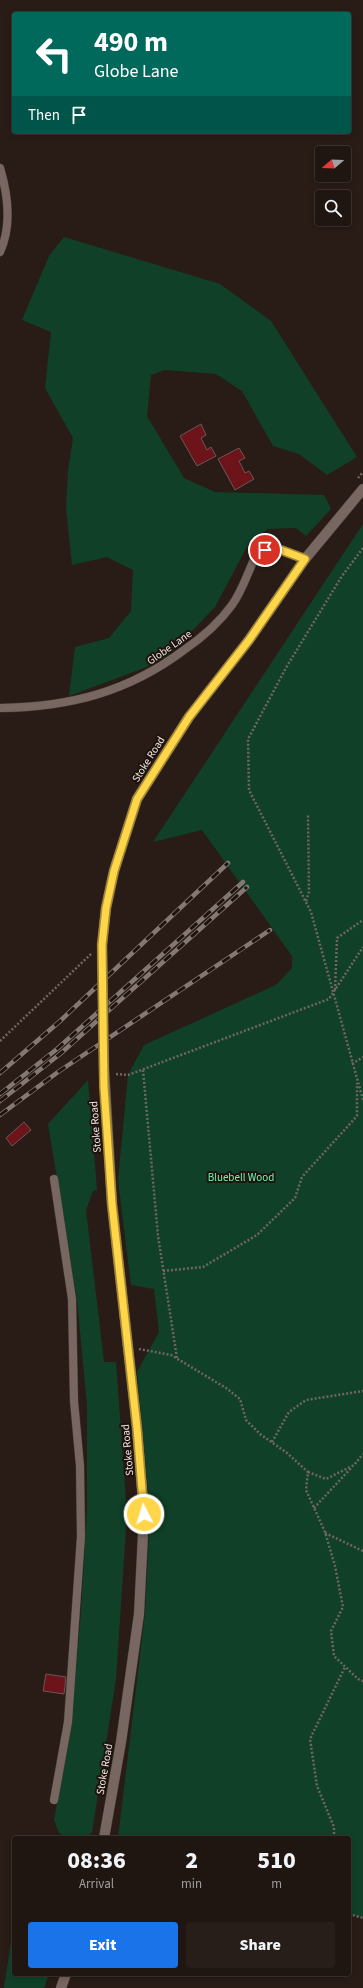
<!DOCTYPE html>
<style>
body{margin:0;font-family:"Source Sans 3",sans-serif;background:#271e1a;color:#f1f3f6;height:100vh;display:flex;flex-direction:column;font-size:15px;white-space:nowrap}
*{box-sizing:border-box;margin:0}
p{font-size:13px;color:#a19f9f}
.icon{flex:none;width:22px;height:22px;fill:none;stroke:currentColor;stroke-width:2;stroke-linecap:round;stroke-linejoin:round}
.map{position:relative;flex:1;overflow:hidden}
.sheet{position:absolute;left:12px;top:1836px;width:339px;height:140px;display:flex;flex-direction:column;background:#1f1511;border-radius:4px;box-shadow:0 2px 6px #0003,0 0 0 1px #3c3431}
.sheet>*{flex:none}
.guide{position:absolute;left:12px;top:12px;width:339px;height:122px;border-radius:4px;box-shadow:0 2px 6px #0003,0 0 0 1px #3c3431;background:#00695c;color:#fff;overflow:hidden}
.needle{width:26px;rotate:251deg}
.buttons{position:absolute;left:315px;top:146px;display:grid;gap:8px}
.buttons a{display:grid;place-items:center;width:36px;height:36px;border-radius:4px;background:#1f1511;box-shadow:0 2px 6px #0003,0 0 0 1px #3c3431;font-size:20px}
.pin{position:absolute;display:grid;place-items:center;width:34px;height:34px;color:#fff;margin:-17px;border:2px solid #fff;border-radius:50%;box-shadow:0 1px 4px #0007}
.me{position:absolute;width:44px;margin:-22px;rotate:355deg;stroke-linejoin:round;filter:drop-shadow(0 0 3px #0008)}
.turn{display:flex;align-items:center;gap:14px;height:84px;padding:0 16px;font-size:18px}
.turn .icon{width:52px;height:52px;stroke-width:2.5}
.turn b{display:block;font-size:28px;line-height:34px}
.then{display:flex;align-items:center;height:38px;padding:0 16px;background:#0003;gap:8px;font-size:15px}
.eta{display:flex;justify-content:space-evenly;align-items:center;height:68px;text-align:center}
.eta b{font-size:24px;font-weight:800;line-height:28px}
.button{display:flex;gap:8px;margin-top:auto;padding:8px 16px}
.button a{flex:1;height:46px;border-radius:4px;background:#1a73e8;color:#fff;font-size:16px;font-weight:800;line-height:46px;text-align:center}
.button a+a{background:#271e1a;color:#f1f3f6}
.map>svg:first-child{display:block}
.green{fill:#104028}
.building{fill:#6d141a;stroke:#695756}
.lines{fill:none;stroke-linecap:round;stroke-linejoin:round}
.service-casing{stroke:#423834;stroke-width:9}
.tertiary-casing{stroke:#423834;stroke-width:11}
.path{stroke:#716560;stroke-width:2.5;stroke-dasharray:2 2;stroke-linecap:butt}
.service{stroke:#776760;stroke-width:8}
.tertiary{stroke:#776760;stroke-width:10}
.rail-casing{stroke:#847874;stroke-width:4.5}
.rail{stroke:#1f130e;stroke-width:3;stroke-dasharray:9;stroke-linecap:butt}
.tertiary-bridge-casing{stroke:#423834;stroke-width:11;stroke-linecap:butt}
.tertiary-bridge{stroke:#776760;stroke-width:10}
.route-casing{stroke:#a68a30;stroke-width:10}
.route{stroke:#ffd54a;stroke-width:7}
.labels{text-anchor:middle;stroke-width:4;stroke-linejoin:round;paint-order:stroke}
.street-label{font-size:11px;fill:#f0e7e3;stroke:#1f130e}
.park-label{font-size:11px;fill:#74f6b0;stroke:#1f130e}
</style>
<div class="map">
<svg width="363" height="1988" viewBox="0 0 363 1988">
<rect width="100%" height="100%" fill="#291c17"/>
<path class="green" d="M64 237 220 284 271 321 357 457 327 475 299 454 273 446 242 391 216 374 165 370 151 375 147 416 184 478 215 492 324 495 331 509 306 536 296 528 268 529 249 543 215 607 167 657 144 668 69 696 75 647 109 638 131 611 133 570 107 557 72 565 66 508 68 471 73 438 45 388 51 332 22 320 49 256Z
M363 524V1918L349 1914V1838H118L145 1614 150 1513 137 1372 159 1332 154 1289 131 1285 118 1180 128 1075 144 1045 276 985 292 968V956L202 830 153 842Z
M88 1080 97 1190 93 1191 86 1210 104 1362H116L127 1514 116 1679 93 1826 92 1832 87 1837 68 1838 59 1833 54 1820 71 1724 81 1613 87 1509V1405L77 1300 48 1124Z
M14 1920V1974H49L44 1988H4Z"/>
<path class="building" d="M201 424 206 435 201 438 207 450 211 447 216 456 197 466 180 436Z
M239 448 245 458 239 461 245 473 249 471 254 479 235 490 218 459Z
M24 1122 31 1130 12 1146 6 1138Z
M46 1674 66 1677 64 1694 43 1691Z"/>
<g class="lines">
<g class="service-casing">
<path id="service" d="M0 168C8 195 12 226 0 252
M0 708C70 707 128 692 184 650 203 637 219 623 232 605 243 590 249 569 257 553L273 547 305 559
M54 1800 68 1722 81 1536 80 1466 74 1401 72 1299 54 1179"/>
</g>
<g class="tertiary-casing">
<path id="tertiary" d="M102 945 106 908 114 871 137 799 189 717 249 640 305 559 363 489
M104 1069 112 1204 137 1428 144 1514 139 1614 121 1742 104 1838
M61 1988 66 1974"/>
</g>
<path class="path" d="M358 478 363 472
M363 548 342 576 287 666 248 739 249 790 311 912 363 1100
M306 901 309 892 308 815
M335 990 337 938 363 920
M0 1041 91 954
M352 1064 363 1057
M143 1070 158 1236 177 1358
M116 1074 128 1075 329 999 363 947
M163 1271 203 1267 257 1235 295 1198 302 1177 357 1116V1083
M139 1349 171 1355 226 1388 240 1399 246 1420 260 1434 287 1453 308 1472 306 1490 325 1532 335 1566 343 1607 331 1631 334 1656 358 1679 363 1681
M272 1442 289 1412 306 1400 363 1391
M308 1472 326 1479 354 1465 363 1454
M314 1508 352 1467
M325 1533 363 1551
M334 1838V1827L317 1786 310 1739 345 1667
M349 1914 363 1918"/>
<use href="#service" class="service"/>
<use href="#tertiary" class="tertiary"/>
<g class="rail-casing">
<path id="rail" d="M0 1073 59 1022 228 863
M0 1094 57 1049 243 882
M0 1101 60 1054 247 887
M0 1115 58 1072 270 930"/>
</g>
<use href="#rail" class="rail"/>
<g class="tertiary-bridge-casing">
<path id="tertiary-bridge" d="M102 945 104 1069"/>
</g>
<use href="#tertiary-bridge" class="tertiary-bridge"/>
</g>
<g class="lines">
<g class="route-casing">
<path id="route" d="M144 1514 137 1428 112 1204 104 1087 102 945 106 908 114 871 137 799 189 717 249 640 305 559 273 547 265 550"/>
</g>
<use href="#route" class="route"/>
</g>
<g class="labels">
<g class="street-label">
<text transform="translate(169 647) rotate(-35)" y="4">Globe Lane</text>
<text transform="translate(148 759) rotate(-58)" y="4">Stoke Road</text>
<text transform="translate(95 1127) rotate(-94)" y="4">Stoke Road</text>
<text transform="translate(127 1450) rotate(-95)" y="4">Stoke Road</text>
<text transform="translate(104 1769) rotate(-80)" y="4">Stoke Road</text>
</g>
<g class="park-label">
<text x="241" y="1181">Bluebell Wood</text>
</g>
</g>
</svg>
<div class="buttons">
<a><svg class="needle" viewBox="-14 -14 28 28"><path d="M0-13l5 13h-10z" fill="#e53935"/><path d="M0 13l5-13h-10z" fill="#a19f9f"/></svg></a>
<a><svg class="icon" aria-label="search" viewBox="0 0 24 24"><circle cx="10" cy="10" r="6"/><path d="M15 15l6 6"/></svg></a>
</div>
<div class="pin" style="left:265px;top:550px;background:#d93025"><svg class="icon" aria-label="arrive" viewBox="0 0 24 24"><path d="M6 21V4h12l-3 4 3 4H6"/></svg></div>
<svg class="me" style="left:144px;top:1514px" viewBox="-20 -20 40 40"><circle r="17" fill="#ffd54a" stroke="#fff" stroke-width="3"/><path d="M0-11L8 9 0 5-8 9z" fill="#fff"/></svg>
<div class="guide">
<div class="turn"><svg class="icon" aria-label="left" viewBox="0 0 24 24"><path d="M17 20v-9H6M10 6l-5 5 5 5"/></svg><div><b>490 m</b>Globe Lane</div></div>
<div class="then">Then<svg class="icon" aria-label="arrive" viewBox="0 0 24 24"><path d="M6 21V4h12l-3 4 3 4H6"/></svg></div>
</div>
<section class="sheet">
<div class="eta">
<div><b>08:36</b><p>Arrival</p></div>
<div><b>2</b><p>min</p></div>
<div><b>510</b><p>m</p></div>
</div>
<div class="button"><a>Exit</a><a>Share</a></div>
</section>
</div>
